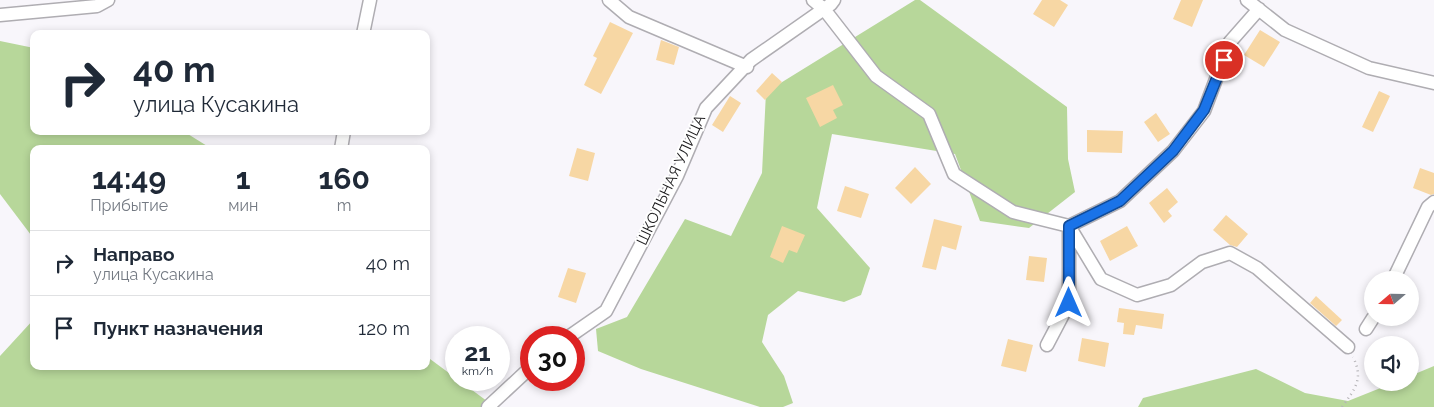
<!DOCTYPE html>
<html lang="ru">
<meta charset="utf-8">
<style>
body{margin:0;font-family:Raleway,sans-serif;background:#f6f6f7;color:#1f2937;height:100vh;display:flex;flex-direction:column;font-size:19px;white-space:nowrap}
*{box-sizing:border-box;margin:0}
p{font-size:16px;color:#747a83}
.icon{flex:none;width:28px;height:28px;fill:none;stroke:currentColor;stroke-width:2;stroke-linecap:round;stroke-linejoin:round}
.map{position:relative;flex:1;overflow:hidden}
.panel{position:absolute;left:30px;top:145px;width:400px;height:225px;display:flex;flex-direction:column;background:#fff;border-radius:10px;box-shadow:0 2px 8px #0003}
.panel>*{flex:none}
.guide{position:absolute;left:30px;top:30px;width:400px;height:105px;border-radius:10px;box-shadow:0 2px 8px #0003;background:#fff;color:#1f2937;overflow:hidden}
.needle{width:32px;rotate:250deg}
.controls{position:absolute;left:1364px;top:271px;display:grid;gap:10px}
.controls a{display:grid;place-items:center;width:55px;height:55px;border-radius:50%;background:#fff;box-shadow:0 2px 8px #0003;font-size:25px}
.speed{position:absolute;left:445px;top:326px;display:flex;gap:10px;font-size:25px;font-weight:700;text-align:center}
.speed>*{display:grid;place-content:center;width:65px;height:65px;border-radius:50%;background:#fff;box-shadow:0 2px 8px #0003;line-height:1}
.speed small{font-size:12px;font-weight:400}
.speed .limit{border:8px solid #d22;background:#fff;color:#111}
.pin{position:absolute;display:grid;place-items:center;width:42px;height:42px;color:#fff;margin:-21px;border:2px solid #fff;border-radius:50%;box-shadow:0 1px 5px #0007}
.me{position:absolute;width:55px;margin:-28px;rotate:0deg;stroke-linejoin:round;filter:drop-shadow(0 0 4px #0008)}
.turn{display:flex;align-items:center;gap:18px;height:105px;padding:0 20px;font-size:22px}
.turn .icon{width:65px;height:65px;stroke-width:2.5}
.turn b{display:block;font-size:35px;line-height:42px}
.eta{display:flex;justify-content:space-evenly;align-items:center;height:85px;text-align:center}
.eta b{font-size:30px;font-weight:700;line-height:35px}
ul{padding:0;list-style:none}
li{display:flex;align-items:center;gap:15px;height:65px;padding:0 20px;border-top:1px solid #e0e1e3}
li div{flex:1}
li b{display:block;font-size:19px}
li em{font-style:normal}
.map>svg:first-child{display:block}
.green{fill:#b7d79a}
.building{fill:#f7d7a4}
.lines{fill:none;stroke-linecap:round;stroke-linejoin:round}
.minor-casing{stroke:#afadb2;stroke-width:15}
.path{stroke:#b4b2b6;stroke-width:2.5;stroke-dasharray:1 4;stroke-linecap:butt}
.minor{stroke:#fff;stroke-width:12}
.route-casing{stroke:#114b97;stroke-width:12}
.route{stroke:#1a73e8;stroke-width:9}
.labels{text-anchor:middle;stroke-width:4;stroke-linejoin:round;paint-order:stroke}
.street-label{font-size:15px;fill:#19181a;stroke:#fff}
</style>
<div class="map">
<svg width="1434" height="407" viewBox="0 0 1434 407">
<rect width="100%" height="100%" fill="#f8f6fb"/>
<path class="green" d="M915 0H920L1067 107 1068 159 1075 192 1029 228 980 221 955 154 832 134 817 208 870 268 861 295 844 302 798 291 768 315 762 342 784 376 793 403 783 407H760L641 369 598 351 596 329 627 317 685 219 731 236 762 173 766 92Z
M0 41 34 48V131H183L212 149H34V239L0 194Z
M34 319V366H426V356L495 407H0V356Z
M1434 366V407H1138L1143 398 1256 369 1305 393 1348 401 1393 383 1410 382V376Z"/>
<path class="building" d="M1042 0H1060L1068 5 1054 27 1033 14Z
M1181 0H1203L1192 27 1173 19Z
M610 22 633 33 601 94 584 85 597 58 593 56Z
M1260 30 1280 42 1264 67 1244 55Z
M661 40 679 47 674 65 656 60Z
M772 73 782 82 765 100 756 91Z
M833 85 843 105 833 110 837 118 820 127 806 98Z
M1379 91 1390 96 1373 132 1362 127Z
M730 96 741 103 723 132 712 125Z
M1156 113 1170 134 1158 142 1144 122Z
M1087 130 1123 131 1122 153 1087 152Z
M577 148 595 153 588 181 569 176Z
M915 167 931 184 911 204 895 188Z
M1420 168 1434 173V194L1431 195 1413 188Z
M845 186 869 194 861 218 837 211Z
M1167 188 1178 202 1168 211 1172 216 1164 223 1149 203Z
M1226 215 1248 234 1237 247 1230 245 1213 230Z
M934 219 962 226 956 250 942 246 936 270 922 267Z
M782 226 805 235 797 253 789 250 783 263 770 257Z
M1127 226 1138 246 1110 261 1100 241Z
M1029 256 1047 258 1044 282 1026 280Z
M568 268 586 273 576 303 558 297Z
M1316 296 1342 320 1336 326 1310 303Z
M1119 308 1164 314 1162 329 1136 325 1134 335 1123 334 1124 323 1117 322Z
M1082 338 1109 343 1105 367 1078 361Z
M1008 339 1033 345 1026 372 1001 366Z"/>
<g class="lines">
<g class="minor-casing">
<path id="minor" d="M609 0 629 17 747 67
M813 0 824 9 876 76 929 114 954 174 1013 212 1069 226 1101 279 1137 295 1171 285 1202 262 1230 253 1257 268 1348 347
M1247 0 1285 30 1369 68 1434 83
M0 15 97 6 108 0
M363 34 370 0
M341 149 344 131
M1393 280 1428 207 1434 202
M1366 329 1373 318
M567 338 606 311 677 176 706 108 751 60 831 4 834 0
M1047 345 1069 303V226L1120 201 1173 151 1204 111 1230 42 1259 9
M488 407 531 367"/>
</g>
<path class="path" d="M1342 407C1355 389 1364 379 1353 357"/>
<use href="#minor" class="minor"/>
</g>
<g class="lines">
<g class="route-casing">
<path id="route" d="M1069 303V226L1120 201 1173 151 1204 110 1224 60"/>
</g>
<use href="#route" class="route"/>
</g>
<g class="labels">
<g class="street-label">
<text transform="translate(671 180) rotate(-65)" y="5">ШКОЛЬНАЯ УЛИЦА</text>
</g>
</g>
</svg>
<div class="controls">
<a><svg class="needle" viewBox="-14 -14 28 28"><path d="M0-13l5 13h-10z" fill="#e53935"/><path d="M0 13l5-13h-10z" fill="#747a83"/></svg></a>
<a><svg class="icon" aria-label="sound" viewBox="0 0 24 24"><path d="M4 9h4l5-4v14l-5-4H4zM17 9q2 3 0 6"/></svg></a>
</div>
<div class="speed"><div>21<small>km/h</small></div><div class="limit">30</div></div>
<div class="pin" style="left:1224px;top:60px;background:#d93025"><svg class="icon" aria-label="arrive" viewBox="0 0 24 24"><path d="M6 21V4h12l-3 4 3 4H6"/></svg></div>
<svg class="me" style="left:1069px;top:303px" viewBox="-20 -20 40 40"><path d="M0-17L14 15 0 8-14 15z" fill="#1a73e8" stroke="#fff" stroke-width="4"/></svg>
<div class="guide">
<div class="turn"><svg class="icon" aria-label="right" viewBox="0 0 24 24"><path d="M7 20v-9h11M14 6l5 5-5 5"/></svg><div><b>40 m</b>улица Кусакина</div></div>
</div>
<section class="panel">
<div class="eta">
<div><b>14:49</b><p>Прибытие</p></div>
<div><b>1</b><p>мин</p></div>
<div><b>160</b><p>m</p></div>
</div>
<ul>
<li><svg class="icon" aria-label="right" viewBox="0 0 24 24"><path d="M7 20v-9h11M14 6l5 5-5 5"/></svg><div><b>Направо</b><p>улица Кусакина</p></div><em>40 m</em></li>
<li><svg class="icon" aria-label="arrive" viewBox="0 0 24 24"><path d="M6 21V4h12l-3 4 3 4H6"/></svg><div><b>Пункт назначения</b></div><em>120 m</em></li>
</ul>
</section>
</div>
